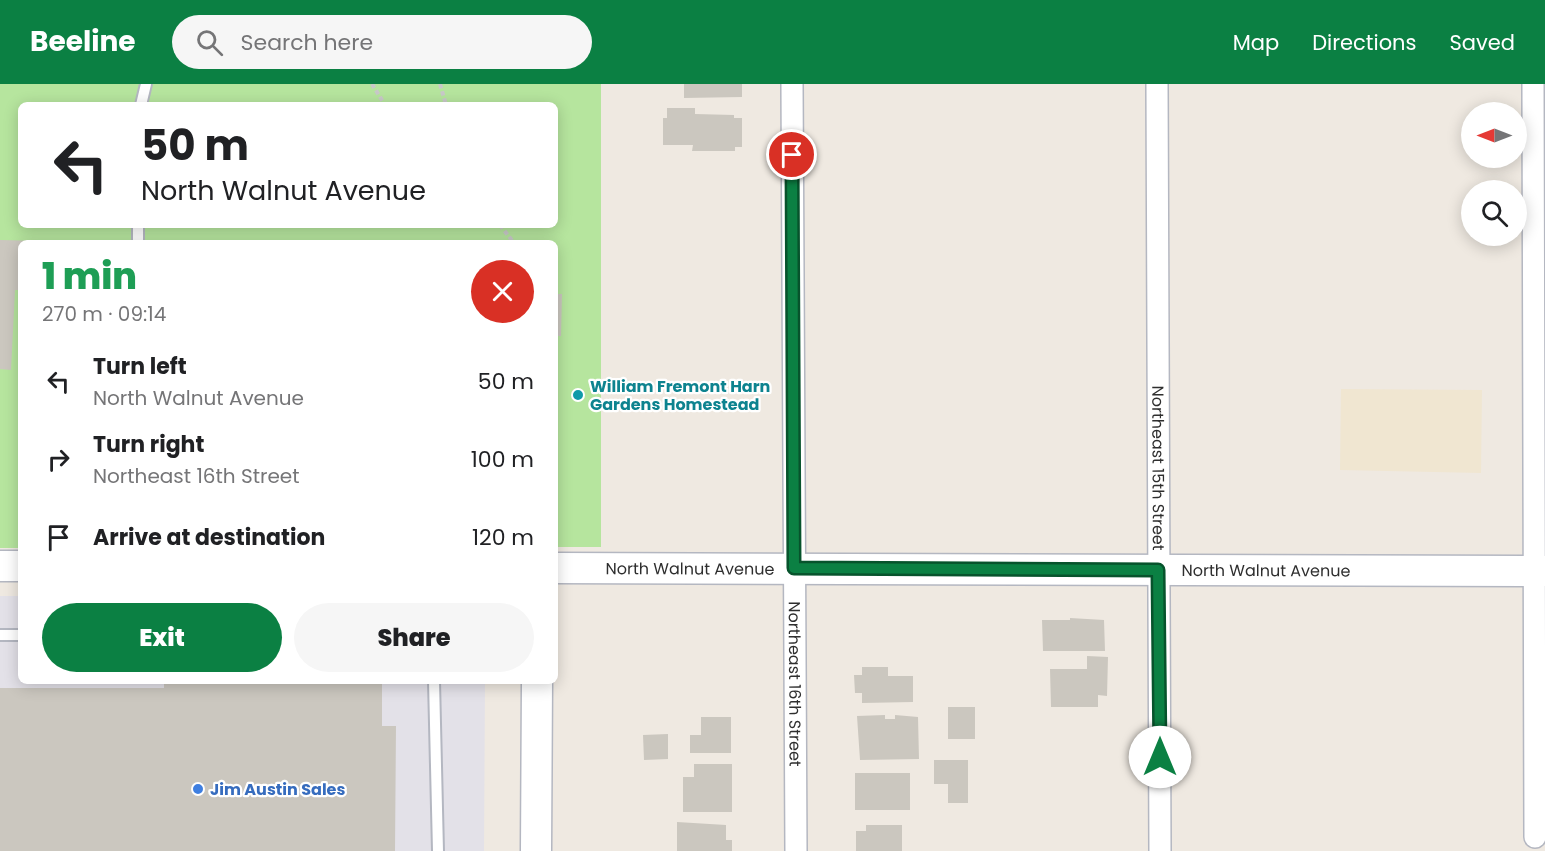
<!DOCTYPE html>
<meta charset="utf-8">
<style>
body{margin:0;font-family:Poppins,sans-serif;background:#f6f6f6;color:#202124;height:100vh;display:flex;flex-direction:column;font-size:22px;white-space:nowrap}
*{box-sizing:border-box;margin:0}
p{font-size:20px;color:#757577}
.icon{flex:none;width:33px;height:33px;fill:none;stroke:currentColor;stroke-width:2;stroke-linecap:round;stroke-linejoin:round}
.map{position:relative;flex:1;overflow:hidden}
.sheet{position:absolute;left:18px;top:156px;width:540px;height:444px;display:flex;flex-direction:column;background:#fff;border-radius:9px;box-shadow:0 3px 15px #0003}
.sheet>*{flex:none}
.banner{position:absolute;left:18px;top:18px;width:540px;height:126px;border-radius:9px;box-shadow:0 3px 15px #0003;background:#fff;color:#202124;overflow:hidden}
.needle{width:39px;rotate:270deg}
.controls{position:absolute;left:1461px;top:18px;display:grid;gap:12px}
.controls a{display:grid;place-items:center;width:66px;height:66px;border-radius:50%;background:#fff;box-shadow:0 3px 15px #0003;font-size:30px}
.pin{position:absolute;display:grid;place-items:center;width:51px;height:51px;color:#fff;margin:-26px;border:3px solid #fff;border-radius:50%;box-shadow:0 2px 6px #0007}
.me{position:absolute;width:66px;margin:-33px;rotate:0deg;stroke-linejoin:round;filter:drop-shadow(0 0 4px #0008)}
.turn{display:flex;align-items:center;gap:21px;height:126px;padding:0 24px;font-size:27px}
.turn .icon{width:78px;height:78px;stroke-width:2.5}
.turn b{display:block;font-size:42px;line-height:51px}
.round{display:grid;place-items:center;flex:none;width:63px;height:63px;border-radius:32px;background:#f6f6f6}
.summary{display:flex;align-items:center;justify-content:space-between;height:102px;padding:0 24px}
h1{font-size:36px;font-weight:800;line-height:45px;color:#1e9e55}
.button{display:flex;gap:12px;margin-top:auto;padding:12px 24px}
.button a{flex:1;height:69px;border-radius:36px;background:#0b8043;color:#fff;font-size:24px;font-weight:800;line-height:69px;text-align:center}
.button a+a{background:#f6f6f6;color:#202124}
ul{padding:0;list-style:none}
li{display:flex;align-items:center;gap:18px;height:78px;padding:0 24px}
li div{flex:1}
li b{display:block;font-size:22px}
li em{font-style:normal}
header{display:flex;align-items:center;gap:36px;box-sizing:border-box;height:84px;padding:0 30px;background:#0b8043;color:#fff}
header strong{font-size:28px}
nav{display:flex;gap:33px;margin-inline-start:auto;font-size:21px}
.search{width:420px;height:54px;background:#f6f6f6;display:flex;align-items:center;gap:15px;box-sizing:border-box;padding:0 21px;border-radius:33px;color:#757577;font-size:22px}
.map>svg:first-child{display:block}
.industrial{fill:#e3e1e8}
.education{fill:#f0e6d1}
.green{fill:#b6e59e;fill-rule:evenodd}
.building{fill:#cbc7bf}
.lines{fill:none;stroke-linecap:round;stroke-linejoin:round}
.lane-casing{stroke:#b4b7c1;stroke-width:14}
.street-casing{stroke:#b4b7c1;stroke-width:24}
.secondary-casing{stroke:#b4b7c1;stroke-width:33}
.path{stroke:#c9c9c9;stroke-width:4;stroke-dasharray:4.5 3;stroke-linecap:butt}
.lane{stroke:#fff;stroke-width:10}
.street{stroke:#fff;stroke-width:21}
.secondary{stroke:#fff;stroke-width:30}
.route-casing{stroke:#07532c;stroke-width:15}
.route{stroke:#0b8043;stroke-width:10}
.culture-dot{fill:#0f9aa8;stroke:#fff;stroke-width:2}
.shop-dot{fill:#3f7fe0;stroke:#fff;stroke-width:2}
.labels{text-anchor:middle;stroke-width:4.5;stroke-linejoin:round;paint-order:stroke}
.culture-label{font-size:16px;font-weight:bold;fill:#0d838f;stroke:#fff;text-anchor:start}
.street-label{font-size:16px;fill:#2e2e2e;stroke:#fff}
.shop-label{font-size:16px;font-weight:bold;fill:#366cbe;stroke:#fff;text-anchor:start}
</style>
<header>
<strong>Beeline</strong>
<div class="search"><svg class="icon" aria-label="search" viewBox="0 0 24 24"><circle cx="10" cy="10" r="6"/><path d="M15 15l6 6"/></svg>Search here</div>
<nav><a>Map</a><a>Directions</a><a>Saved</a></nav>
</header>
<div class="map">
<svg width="1545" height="767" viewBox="0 0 1545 767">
<rect width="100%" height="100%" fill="#efe9e1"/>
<path class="industrial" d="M0 512H21V597H485L484 767H0Z"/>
<path class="education" d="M1341 305 1482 306 1481 389 1340 386Z"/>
<path class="green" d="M0 0H601V463H555V159H21V464H0ZM21 21H555V141H21Z"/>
<path class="building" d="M684 0H742V13L684 14Z
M667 24H695V30L734 31V34H742V63H735V67H692L693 61H663V34H667Z
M0 156 44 157 21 159V206H15L11 286 0 285Z
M555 210H562L561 252H555Z
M1070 534 1104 536 1105 567H1043L1042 536H1070Z
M1087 572 1108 573 1107 612 1098 611V623H1051L1050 585H1087Z
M862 583H888V592H913V618L862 619V609H855L854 591H862Z
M164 597H382V642H396L395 767H0V604H164Z
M948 623H975V655H948Z
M885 631V635H895V631L918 633 919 675 860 676 857 632Z
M701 633H731V669H690V651H701Z
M668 650V675L644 676 643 651Z
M934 676H968V719H948V700H934Z
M694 680H732V728H683V693H694Z
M855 689H910V726H855Z
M677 738 726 741V756H732V767H677Z
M866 741H902V767H856V747H866Z"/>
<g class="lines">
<g class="lane-casing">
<path id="lane" d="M141 21 146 0
M138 159V141
M0 551H21
M434 597 438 767"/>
</g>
<g class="street-casing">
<g id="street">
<path id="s1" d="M792 0 796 767"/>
<path id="s2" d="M1157 0 1160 767"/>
<path d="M1533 0 1535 753"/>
</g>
</g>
<g class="secondary-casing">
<g id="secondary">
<path d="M0 482H21"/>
<path id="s3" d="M555 484 1545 487"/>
<path d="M536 767 537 597"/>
</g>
</g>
<path class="path" d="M372 0 385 21
M440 0 446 21
M500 141 514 159"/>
<use href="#lane" class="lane"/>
<use href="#street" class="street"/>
<use href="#secondary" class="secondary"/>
</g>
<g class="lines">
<g class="route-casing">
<path id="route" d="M792 71 794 484 1158 486 1160 673"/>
</g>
<use href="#route" class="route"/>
</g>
<circle class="culture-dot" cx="578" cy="311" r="6"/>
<circle class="shop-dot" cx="198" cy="705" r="6"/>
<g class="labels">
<g class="culture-label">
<text x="590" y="308">William Fremont Harn<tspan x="590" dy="18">Gardens Homestead</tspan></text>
</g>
<g class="street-label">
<text dy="6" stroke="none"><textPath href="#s2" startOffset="384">Northeast 15th Street</textPath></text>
<text dy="6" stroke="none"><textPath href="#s3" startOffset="135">North Walnut Avenue</textPath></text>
<text dy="6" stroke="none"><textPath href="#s3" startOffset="711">North Walnut Avenue</textPath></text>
<text dy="6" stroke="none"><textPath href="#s1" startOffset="600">Northeast 16th Street</textPath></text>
</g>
<g class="shop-label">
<text x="210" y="711">Jim Austin Sales</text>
</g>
</g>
</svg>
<div class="controls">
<a><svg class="needle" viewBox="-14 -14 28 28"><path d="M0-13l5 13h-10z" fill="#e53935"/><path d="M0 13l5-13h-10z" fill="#757577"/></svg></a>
<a><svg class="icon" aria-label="search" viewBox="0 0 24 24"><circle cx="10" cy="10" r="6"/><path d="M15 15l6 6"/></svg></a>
</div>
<div class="pin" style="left:792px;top:71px;background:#d93025"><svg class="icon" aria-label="arrive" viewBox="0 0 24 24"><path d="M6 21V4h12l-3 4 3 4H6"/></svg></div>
<svg class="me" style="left:1160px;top:673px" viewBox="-20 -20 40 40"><circle r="19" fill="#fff"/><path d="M0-13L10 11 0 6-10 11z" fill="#0b8043"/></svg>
<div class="banner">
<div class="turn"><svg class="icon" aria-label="left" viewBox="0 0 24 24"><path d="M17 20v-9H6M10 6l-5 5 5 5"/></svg><div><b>50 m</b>North Walnut Avenue</div></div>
</div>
<section class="sheet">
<div class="summary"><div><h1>1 min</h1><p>270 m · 09:14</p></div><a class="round" style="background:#d93025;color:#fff"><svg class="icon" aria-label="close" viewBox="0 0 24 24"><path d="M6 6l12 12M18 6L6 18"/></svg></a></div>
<ul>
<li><svg class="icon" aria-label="left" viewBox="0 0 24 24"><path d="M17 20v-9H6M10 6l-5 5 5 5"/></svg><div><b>Turn left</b><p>North Walnut Avenue</p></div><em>50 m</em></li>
<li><svg class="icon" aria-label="right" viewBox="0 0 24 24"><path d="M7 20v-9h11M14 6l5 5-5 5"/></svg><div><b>Turn right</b><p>Northeast 16th Street</p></div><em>100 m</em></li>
<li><svg class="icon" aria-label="arrive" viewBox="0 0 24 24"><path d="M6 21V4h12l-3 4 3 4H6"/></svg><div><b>Arrive at destination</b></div><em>120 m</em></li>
</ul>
<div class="button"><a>Exit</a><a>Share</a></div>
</section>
</div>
